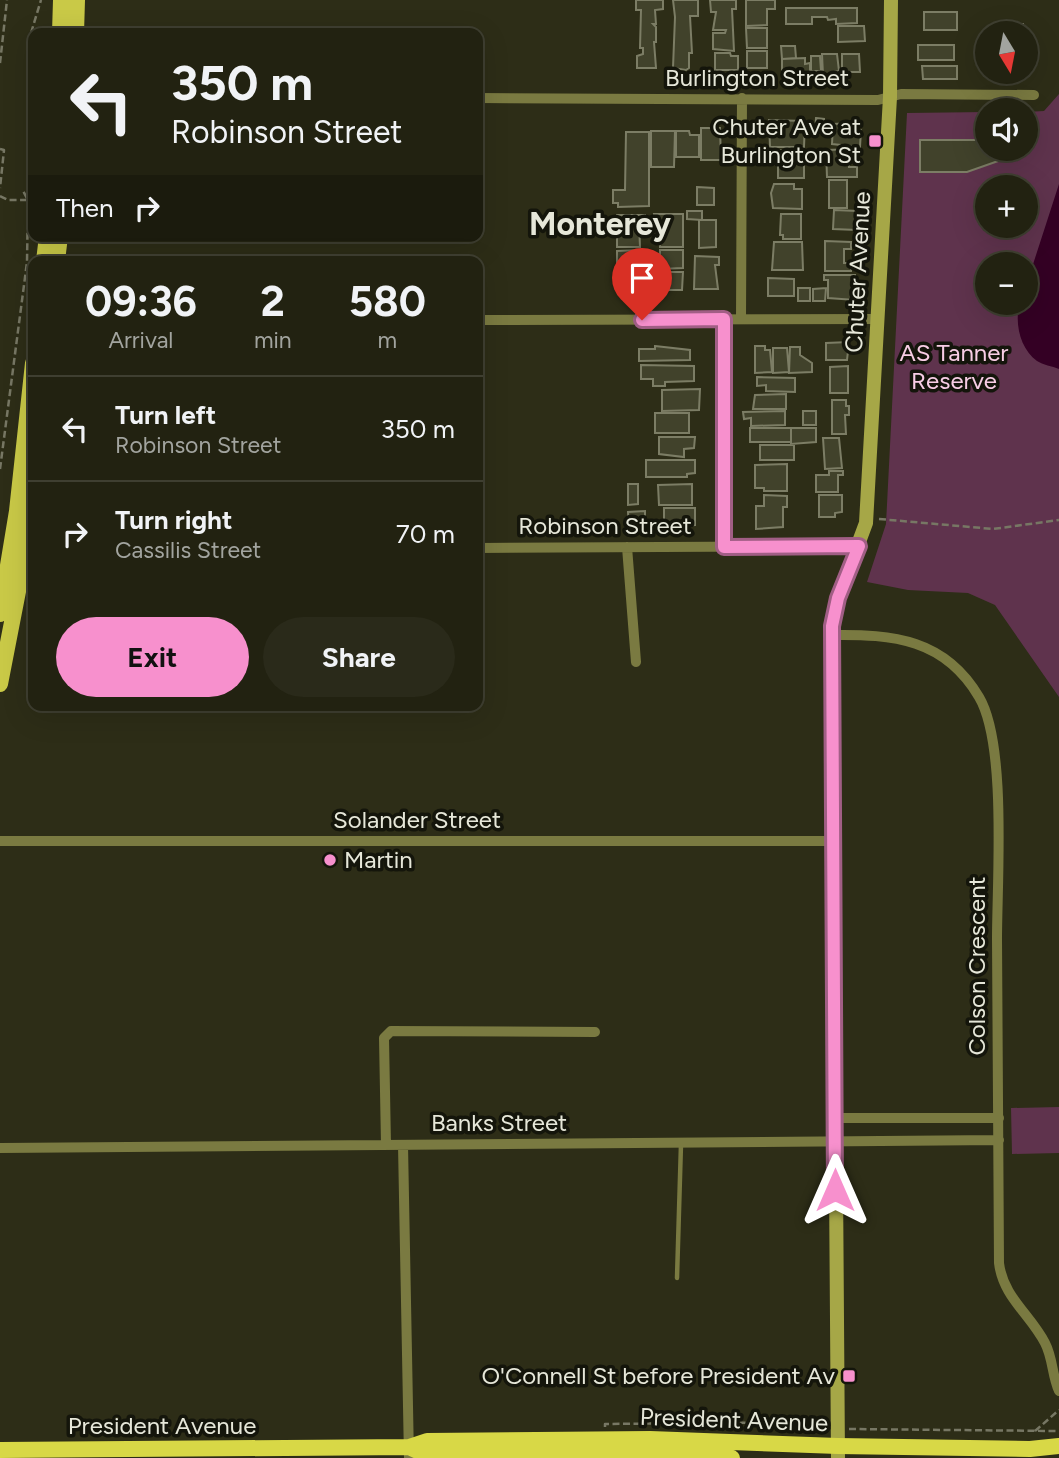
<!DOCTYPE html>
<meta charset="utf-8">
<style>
body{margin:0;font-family:Figtree,sans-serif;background:#2a2a1a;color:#f1f3f6;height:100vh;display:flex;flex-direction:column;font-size:26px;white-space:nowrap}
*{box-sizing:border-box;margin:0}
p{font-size:23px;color:#a2a49f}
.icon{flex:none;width:38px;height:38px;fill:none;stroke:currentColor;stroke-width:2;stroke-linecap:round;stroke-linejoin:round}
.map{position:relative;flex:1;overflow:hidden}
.details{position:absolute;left:28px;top:256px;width:455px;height:455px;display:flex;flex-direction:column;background:#221;border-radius:14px;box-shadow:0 7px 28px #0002,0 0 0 2px #3f3f31}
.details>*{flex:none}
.hud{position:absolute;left:28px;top:28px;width:455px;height:214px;border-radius:14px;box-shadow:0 7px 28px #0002,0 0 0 2px #3f3f31;background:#221;color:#f1f3f6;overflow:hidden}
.needle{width:46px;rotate:170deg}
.fabs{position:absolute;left:975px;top:21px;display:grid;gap:14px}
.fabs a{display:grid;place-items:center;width:63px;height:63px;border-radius:50%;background:#221;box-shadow:0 7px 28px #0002,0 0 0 2px #3f3f31;font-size:35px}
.pin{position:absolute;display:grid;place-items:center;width:60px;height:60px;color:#fff;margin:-72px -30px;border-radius:50% 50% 50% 0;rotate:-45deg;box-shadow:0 0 7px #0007}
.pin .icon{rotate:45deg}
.me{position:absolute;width:77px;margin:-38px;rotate:0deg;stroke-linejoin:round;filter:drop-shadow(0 0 5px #0008)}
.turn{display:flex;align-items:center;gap:24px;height:147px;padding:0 28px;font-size:32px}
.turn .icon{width:91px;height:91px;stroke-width:2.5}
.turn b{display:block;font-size:49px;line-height:60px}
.then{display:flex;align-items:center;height:66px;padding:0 28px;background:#0003;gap:14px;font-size:26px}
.eta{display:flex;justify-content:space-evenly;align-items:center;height:119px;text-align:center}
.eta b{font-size:42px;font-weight:700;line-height:49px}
.action{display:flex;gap:14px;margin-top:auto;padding:14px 28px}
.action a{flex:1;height:80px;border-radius:42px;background:#f790cd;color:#111;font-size:28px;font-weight:700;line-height:80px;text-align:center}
.action a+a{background:#2a2a1a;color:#f1f3f6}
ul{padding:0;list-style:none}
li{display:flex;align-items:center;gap:21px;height:105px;padding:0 28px;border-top:2px solid #3f3f31}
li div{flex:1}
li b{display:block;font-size:26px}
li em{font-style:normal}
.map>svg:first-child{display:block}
.green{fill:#5f334d;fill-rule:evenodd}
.water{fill:#340024}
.building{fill:#41422b;stroke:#7c7d65;stroke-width:2}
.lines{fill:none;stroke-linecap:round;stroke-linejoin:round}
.path{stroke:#777764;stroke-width:2.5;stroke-dasharray:7 3.5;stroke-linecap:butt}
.service{stroke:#7a7a41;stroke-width:4.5}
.minor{stroke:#7a7a41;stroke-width:10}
.secondary{stroke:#a6a747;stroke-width:14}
.primary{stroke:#c9c947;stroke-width:16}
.trunk{stroke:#d8d846;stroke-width:16}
.route-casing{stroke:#a15e85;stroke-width:18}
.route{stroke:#f790cd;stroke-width:12}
.poi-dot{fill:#f790cd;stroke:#14150b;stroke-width:2.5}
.labels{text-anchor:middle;stroke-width:7;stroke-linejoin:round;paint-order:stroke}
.street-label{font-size:24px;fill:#e6e7d9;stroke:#14150b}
.poi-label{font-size:24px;fill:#e6e7d9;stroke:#14150b;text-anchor:end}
.park-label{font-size:24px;fill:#f8cde5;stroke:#14150b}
.district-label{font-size:32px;font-weight:bold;fill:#e6e7d9;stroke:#14150b}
</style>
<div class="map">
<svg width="1059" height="1458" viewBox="0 0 1059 1458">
<rect width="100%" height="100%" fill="#2d2d17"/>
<path class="green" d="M1059 94V697L995 605 968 593 908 590 867 582 886 524 907 113 987 112V149H1026V112L1044 111ZM987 187H1026V226H987ZM987 264H1026V303H987Z
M1059 1107V1153L1012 1154 1011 1108Z"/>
<path class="water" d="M1059 184V369C1052 366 1043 365 1037 361 1020 349 1014 322 1020 303H1026V286Z"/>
<path class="building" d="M636 0H663V9L655 10 656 24H653L656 27V42H654L656 68H637V56L643 54V48H640L641 10H636Z
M673 0H698V16H690L692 53H689V68L686 70 673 68 675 17Z
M710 0H736V9H732L734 51 713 49V33H725L726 30H713L716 12H711Z
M746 0H775V9H767V25L746 26Z
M786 8H857V23L836 24V19L828 20 827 17H812V24H786Z
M924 12H957V30H924Z
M1013 24H1023V30H1028V66H1026V33H1013Z
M838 26H864L865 41 838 42Z
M746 28H767V48H747Z
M918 45H954V60H918Z
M781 46H795L796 58 782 59Z
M747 51H767V68H747Z
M715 53H730L731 56H738V70H715Z
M822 54H837L839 71 833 72V75H823Z
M842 54H859L860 72H842Z
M811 56H820L821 71H811Z
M805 58V64L810 63V73L782 74V59Z
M922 66H957V79H923Z
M816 118 824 119V134L815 133Z
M769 120 805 121 804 147H770Z
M854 123 853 130H861L860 147 832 144 833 124Z
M701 128H720L721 160H701Z
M651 131H675L674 167H651Z
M676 131H689L690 135H699V157H676Z
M626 132H649V206L618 207V203H613V190H625Z
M920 140H987V149H1001V160L967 172H920Z
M857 149V160H849V167H857V177H827L826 150Z
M778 150 804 151V178H778Z
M829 180H847V208H829Z
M774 184H794V189H802V209L773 208 771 193Z
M697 187 714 188V205H697Z
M834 210 858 211 857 230 833 229Z
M687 211H702V220L687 219Z
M654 214H683V247H660L659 222 655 223Z
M781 214H801V239H783V235H780Z
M617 215H645V222H639L640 247H617Z
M699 220H716V247L699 248Z
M825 241 851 242V249H844V263H851V271H825Z
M774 242H802L803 270H772Z
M640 250V269H617V251Z
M660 250H683V268L660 269Z
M695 256 719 257V265H715L718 289H694Z
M618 272 644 275V290H618Z
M655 272H683L682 290H656Z
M824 275H855V300L828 298V280H824Z
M768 278 794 279V296H768Z
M798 288H810V301H798Z
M826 288 825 301H813V289Z
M849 342 847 360H826V343Z
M655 346 690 350V360L639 361V349H655Z
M755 346H765V350H770L772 372 755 373Z
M790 347H800V355L812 363V372L789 373Z
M773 348H787L789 372 773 373Z
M641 365 694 366V381L665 382V386H653V379H641Z
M848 366V393H830V367Z
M757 377 795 378V392L766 391V385L757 386Z
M700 389 699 410 662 411V390Z
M786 394V409H753L755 395Z
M832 400H846V406H849V415H845L846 434H832Z
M785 411V425L751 426V418L744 419 743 412Z
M803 411H816V425H803Z
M655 413H689V433H655Z
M750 428H791V442H750Z
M791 428H816V442L791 444Z
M659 437H695L694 448 684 449V457L659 454Z
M823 438H839L842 468 825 469Z
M760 445H794V460H760Z
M646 460H695V473L687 474V477H646Z
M787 464V491H764V488H755V465Z
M829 471H843V475H838V492H816V475H829Z
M628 484H638V504L628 505Z
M692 484V505H659L658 485Z
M764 495 787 496V507H783V527L756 529V506H764Z
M819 495H842V512L835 513V517H819Z
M664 508H695V525L676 526V530H664Z
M645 511V529H629L628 512Z"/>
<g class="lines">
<path class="path" d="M28 43 41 0
M0 63 7 0
M0 149 4 150 0 188
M0 196 8 200H27
M0 469 27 262 28 200 22 189
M879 519 993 529 1059 520
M605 1427V1424L811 1422 825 1427
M849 1429 1056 1431
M1035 1431 1059 1410"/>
<path class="service" d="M677 1278 681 1144"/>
<path class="minor" d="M478 98 878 100 901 94 1034 95
M741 319 742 98
M478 320 878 319
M627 547 636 662
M724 547 725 319
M478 548 859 546
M832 635C893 634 945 639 979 697 1007 744 997 881 997 939 998 1047 999 1155 999 1263 1003 1297 1030 1314 1045 1343 1053 1358 1052 1376 1059 1391
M0 841H833
M835 1118H999
M386 1145 384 1038 391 1031 595 1032
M403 1145 409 1458
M0 1148 999 1140"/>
<path class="secondary" d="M838 1458 832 626 838 598 866 523 890 97 891 0"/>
<path class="primary" d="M60 33 61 0
M76 33 77 0
M44 261 47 236
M57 261 60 236
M0 614 17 511 33 363
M0 684 21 576 33 487"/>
<path class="trunk" d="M409 1447 424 1454H650L732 1458
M0 1450 409 1447 427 1441 650 1439 838 1446 1030 1449 1059 1446"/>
</g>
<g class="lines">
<g class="route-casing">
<path id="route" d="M642 320 724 319V547L859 546 838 598 832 626 835 1190"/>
</g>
<use href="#route" class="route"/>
</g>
<g class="poi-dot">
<rect x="868" y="134" width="14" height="14" rx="3.5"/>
<circle cx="330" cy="860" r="7"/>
<rect x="842" y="1369" width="14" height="14" rx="3.5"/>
</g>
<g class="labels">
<g class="street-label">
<text x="757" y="86">Burlington Street</text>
<text transform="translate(858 272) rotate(-87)" y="8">Chuter Avenue</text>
<text x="605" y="534">Robinson Street</text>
<text x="417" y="828">Solander Street</text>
<text transform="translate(977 966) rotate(-90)" y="8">Colson Crescent</text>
<text x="499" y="1131">Banks Street</text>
<text transform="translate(734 1420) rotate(2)" y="8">President Avenue</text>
<text x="162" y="1434">President Avenue</text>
</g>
<g class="poi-label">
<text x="861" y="135">Chuter Ave at<tspan x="861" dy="28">Burlington St</tspan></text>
<text x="344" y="868" text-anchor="start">Martin</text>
<text x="835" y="1384">O'Connell St before President Av</text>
</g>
<g class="park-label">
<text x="954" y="361">AS Tanner<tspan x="954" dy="28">Reserve</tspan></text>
</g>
<g class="district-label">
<text x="600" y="235">Monterey</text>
</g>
</g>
</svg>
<div class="fabs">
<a><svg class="needle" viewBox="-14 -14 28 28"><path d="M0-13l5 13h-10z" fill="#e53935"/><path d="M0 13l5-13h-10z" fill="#a2a49f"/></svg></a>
<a><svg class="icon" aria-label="sound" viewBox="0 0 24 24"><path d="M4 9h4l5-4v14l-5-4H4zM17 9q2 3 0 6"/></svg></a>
<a>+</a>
<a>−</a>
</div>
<div class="pin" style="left:642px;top:320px;background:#d93025"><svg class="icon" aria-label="arrive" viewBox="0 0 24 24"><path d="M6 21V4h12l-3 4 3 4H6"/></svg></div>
<svg class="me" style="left:835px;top:1190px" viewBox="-20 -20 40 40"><path d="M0-17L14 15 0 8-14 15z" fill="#f790cd" stroke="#fff" stroke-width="4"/></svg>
<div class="hud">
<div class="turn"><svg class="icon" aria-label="left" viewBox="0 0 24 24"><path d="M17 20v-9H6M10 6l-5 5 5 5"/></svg><div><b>350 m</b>Robinson Street</div></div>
<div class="then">Then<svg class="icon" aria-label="right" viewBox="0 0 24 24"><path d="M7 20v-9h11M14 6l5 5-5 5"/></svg></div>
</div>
<section class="details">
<div class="eta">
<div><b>09:36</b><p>Arrival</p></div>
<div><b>2</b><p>min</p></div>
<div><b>580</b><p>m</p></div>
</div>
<ul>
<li><svg class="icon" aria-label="left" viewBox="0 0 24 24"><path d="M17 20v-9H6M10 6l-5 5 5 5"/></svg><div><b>Turn left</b><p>Robinson Street</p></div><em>350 m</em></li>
<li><svg class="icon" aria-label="right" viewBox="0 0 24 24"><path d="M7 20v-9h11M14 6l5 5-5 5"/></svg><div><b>Turn right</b><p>Cassilis Street</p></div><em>70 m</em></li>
</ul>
<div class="action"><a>Exit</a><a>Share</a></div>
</section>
</div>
